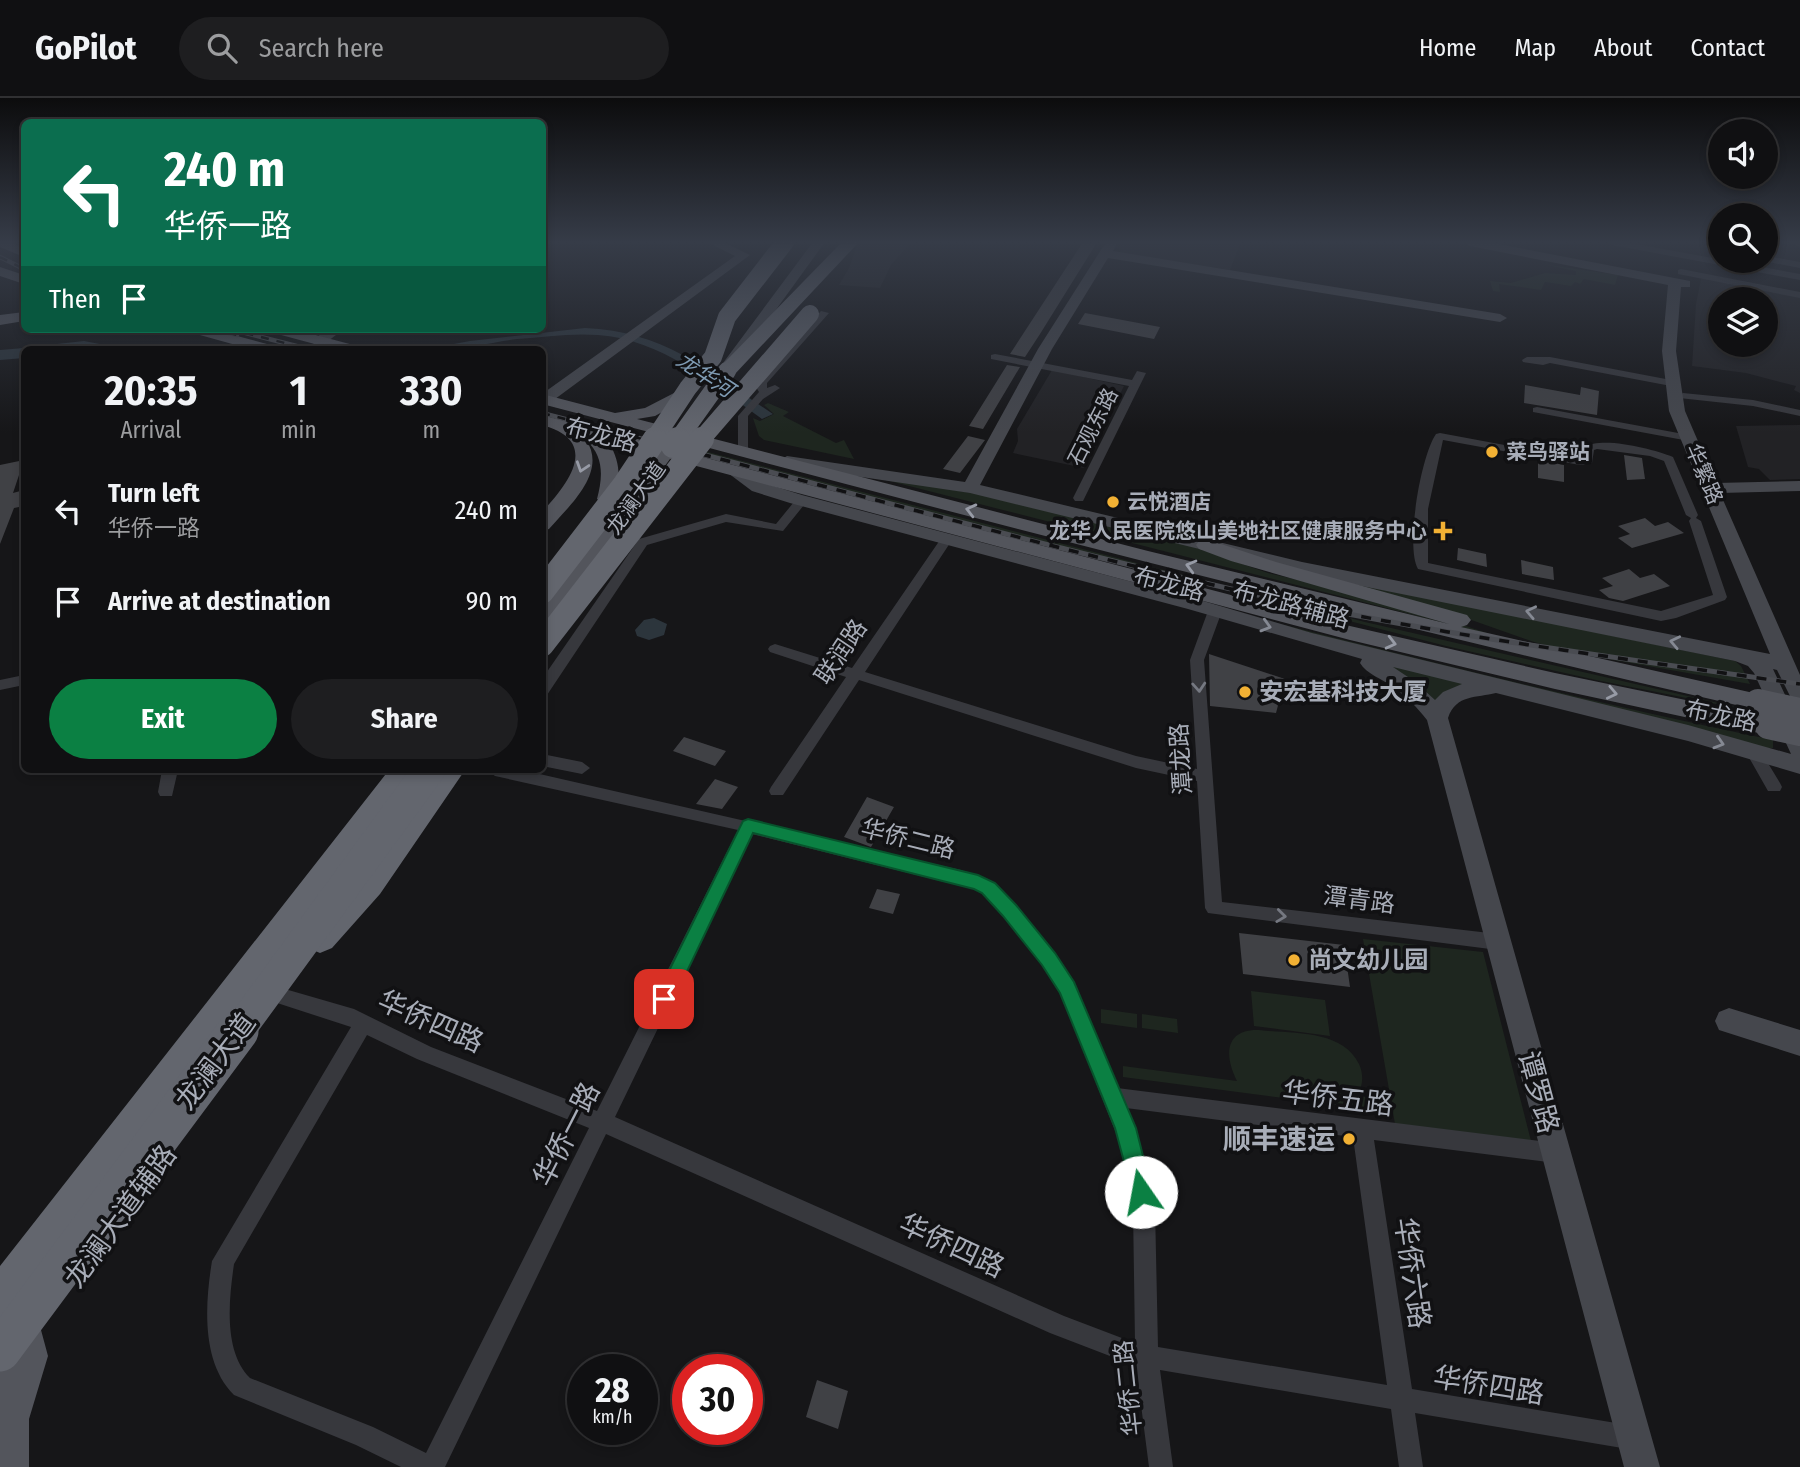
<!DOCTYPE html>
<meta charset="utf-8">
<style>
body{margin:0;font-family:"Fira Sans Condensed","Noto Sans SC",sans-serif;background:#1e1e20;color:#f1f3f6;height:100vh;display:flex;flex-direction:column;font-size:26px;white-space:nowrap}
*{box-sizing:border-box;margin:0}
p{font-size:23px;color:#9c9d9f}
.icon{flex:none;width:38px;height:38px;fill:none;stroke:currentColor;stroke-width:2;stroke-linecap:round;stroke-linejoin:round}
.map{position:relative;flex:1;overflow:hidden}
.side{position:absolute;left:21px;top:248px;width:525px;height:427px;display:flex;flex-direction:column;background:#101012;border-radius:10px;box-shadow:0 4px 10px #0003,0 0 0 2px #303032}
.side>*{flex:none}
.banner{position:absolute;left:21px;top:21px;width:525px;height:214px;border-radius:10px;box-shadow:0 4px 10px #0003,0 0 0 2px #303032;background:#0b6e4f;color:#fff;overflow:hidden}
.controls{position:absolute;left:1708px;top:21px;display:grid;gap:14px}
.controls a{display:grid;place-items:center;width:70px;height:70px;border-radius:50%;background:#101012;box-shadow:0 4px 10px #0003,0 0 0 2px #303032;font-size:35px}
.speed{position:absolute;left:567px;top:1256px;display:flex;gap:14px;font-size:35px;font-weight:700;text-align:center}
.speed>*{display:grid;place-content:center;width:91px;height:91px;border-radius:50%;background:#101012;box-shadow:0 4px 10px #0003,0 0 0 2px #303032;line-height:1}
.speed small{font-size:18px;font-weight:400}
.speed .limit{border:10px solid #d22;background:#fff;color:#111}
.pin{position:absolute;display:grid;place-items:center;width:60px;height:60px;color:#fff;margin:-30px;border-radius:14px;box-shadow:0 4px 10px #0006}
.me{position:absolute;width:77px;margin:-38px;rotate:348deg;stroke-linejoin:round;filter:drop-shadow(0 0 5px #0008)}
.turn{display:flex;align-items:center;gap:24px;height:147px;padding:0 28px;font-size:32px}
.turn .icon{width:91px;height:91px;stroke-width:2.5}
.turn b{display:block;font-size:49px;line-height:60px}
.then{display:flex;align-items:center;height:66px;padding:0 28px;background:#0003;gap:14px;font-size:26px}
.eta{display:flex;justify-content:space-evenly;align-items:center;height:119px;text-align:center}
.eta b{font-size:42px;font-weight:700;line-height:49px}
.button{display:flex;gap:14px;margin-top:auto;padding:14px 28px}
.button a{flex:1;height:80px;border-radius:42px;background:#0b8043;color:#fff;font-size:28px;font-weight:700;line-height:80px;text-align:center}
.button a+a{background:#1e1e20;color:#f1f3f6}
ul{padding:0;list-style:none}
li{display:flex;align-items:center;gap:21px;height:91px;padding:0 28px}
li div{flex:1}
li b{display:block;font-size:26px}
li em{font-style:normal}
header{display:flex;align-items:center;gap:42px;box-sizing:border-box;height:98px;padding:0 35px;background:#101012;border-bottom:2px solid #303032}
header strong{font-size:33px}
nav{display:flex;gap:38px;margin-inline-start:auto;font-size:24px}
.search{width:490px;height:63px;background:#1e1e20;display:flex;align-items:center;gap:18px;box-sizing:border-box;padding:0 24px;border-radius:38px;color:#9c9d9f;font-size:26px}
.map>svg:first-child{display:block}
.built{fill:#222225;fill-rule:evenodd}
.green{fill:#1e261f}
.water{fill:#2c353c}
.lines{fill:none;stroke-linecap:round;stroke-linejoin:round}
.river{fill:#2c353c;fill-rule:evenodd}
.building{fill:#404145}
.street{fill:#37383d;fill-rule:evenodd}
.secondary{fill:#45474d;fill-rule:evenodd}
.primary{fill:#53555c;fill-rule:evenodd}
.highway{fill:#63666e;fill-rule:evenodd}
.rail-far1-casing{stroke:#4a4c52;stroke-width:4.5}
.rail-casing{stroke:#4a4c52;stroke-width:5}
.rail-far1{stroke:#111113;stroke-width:2.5;stroke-dasharray:8;stroke-linecap:butt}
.rail{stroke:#111113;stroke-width:3.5;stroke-dasharray:10;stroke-linecap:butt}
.primary-bridge{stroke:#53555c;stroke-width:26}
.highway-bridge-far3{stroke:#63666e;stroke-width:18}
.highway-bridge-far2{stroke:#63666e;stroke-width:24}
.highway-bridge-far1{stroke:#63666e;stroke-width:32}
.highway-bridge{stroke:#63666e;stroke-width:41}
.oneway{stroke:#979ba6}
.oneway2{stroke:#858993}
.oneway3{stroke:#757881}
.route{fill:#0b8043;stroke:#07532c;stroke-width:2}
.poi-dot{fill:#f2b134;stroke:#111113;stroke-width:2.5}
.labels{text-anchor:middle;stroke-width:7;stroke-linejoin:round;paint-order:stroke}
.far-water-label{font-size:21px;font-style:italic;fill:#7f9bb3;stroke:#111113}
.far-street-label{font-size:21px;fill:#a8adb8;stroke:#111113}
.far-poi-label{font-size:21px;font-weight:bold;fill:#a8adb8;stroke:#111113;text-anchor:start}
.street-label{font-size:24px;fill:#a8adb8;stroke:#111113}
.poi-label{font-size:24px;font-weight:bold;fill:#a8adb8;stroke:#111113;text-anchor:start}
.near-street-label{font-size:28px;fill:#a8adb8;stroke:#111113}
.near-poi-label{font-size:28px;font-weight:bold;fill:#a8adb8;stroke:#111113;text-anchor:end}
</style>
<header>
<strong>GoPilot</strong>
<div class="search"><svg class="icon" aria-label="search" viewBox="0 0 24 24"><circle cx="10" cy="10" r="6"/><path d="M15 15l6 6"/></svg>Search here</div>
<nav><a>Home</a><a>Map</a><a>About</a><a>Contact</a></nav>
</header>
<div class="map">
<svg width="1800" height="1369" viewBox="0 0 1800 1369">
<rect width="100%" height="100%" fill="#161618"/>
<path class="built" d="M858 144H911L891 167 880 190 839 187 849 170Z
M1122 144H1241L1230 172 1120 155 1121 151 1118 150Z
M1708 180 1800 198V295L1794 292 1796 288 1784 285 1746 275 1692 268 1696 206 1701 181ZM1720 201H1766V247H1720Z
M1052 272 1124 288 1084 370 1013 355 1018 343 1017 331Z
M1800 327V381L1770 382 1759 371 1748 369 1736 328Z"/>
<path class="green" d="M1542 166 1618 177 1615 187 1584 181 1580 186 1575 184 1571 188 1545 184 1541 192 1499 186 1500 194 1493 193 1490 183 1511 185 1545 175 1576 177V173Z
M768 305 789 314 783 318 836 345 844 342 854 361 764 342 759 338 753 320 760 323 774 316 764 307Z
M696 351 1365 524 1762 615 1596 582 1446 548 693 353Z
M866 377 994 399 1185 446 1268 475 1393 504 1496 538Z
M1284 470 1735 563 1741 568 1750 586 1574 555 1534 544 1460 518Z
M1241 516C1418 561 1594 605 1773 642V650H1764L1359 548Z
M1389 566 1472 587 1436 606Z
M1363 841 1483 854 1531 1043 1395 1026Z
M1251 893 1325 902 1330 938 1254 928Z
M1101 911 1137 916V930L1101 925Z
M1142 916 1177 921 1178 935 1142 930Z
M1259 932C1292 936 1342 931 1359 966 1364 977 1363 988 1357 998L1373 1000 1375 1012 1123 979V968L1237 983C1225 960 1223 931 1259 932Z"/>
<path class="water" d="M585 230C667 234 708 273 773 316L762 321C713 286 661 241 598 237 571 235 544 239 517 241 491 244 451 255 427 251L470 243Z
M654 520 667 526 664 537 649 542 637 538 635 532 644 522Z"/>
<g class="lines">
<path class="river" d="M84 243 110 248 112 252H40L48 247Z
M24 250 30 252H24V260L0 262V252Z"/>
</g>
<path class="building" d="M1083 144 1096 146 1040 236 1025 259 1010 256Z
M1085 215 1160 229 1154 241 1078 226Z
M1007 267 1020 269 983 331 969 328Z
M1525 287 1580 297 1581 289 1599 293 1597 317 1524 305Z
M968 338 985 342 960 375 943 371Z
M1624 357 1642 360 1645 381 1627 382Z
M24 362 13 395 24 392V408L14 410 0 446V367Z
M1538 362 1564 367V384L1538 380Z
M1645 420 1655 428 1668 424 1684 435 1632 450 1618 440 1630 436 1618 428Z
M1458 450 1486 456 1487 469 1457 462Z
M1521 462 1553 469 1554 482 1522 476Z
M1629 471 1640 480 1654 476 1670 488 1623 503 1609 500 1599 492 1613 488 1602 480Z
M1209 556 1285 581 1276 615 1210 608Z
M684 639 726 653 715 668 673 653Z
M715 681 738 689 722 711 696 706Z
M867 699 894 709 871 749 844 739Z
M877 791 900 796 893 816 869 810Z
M1239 835 1344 847 1350 889 1243 876Z
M817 1282 848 1293 838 1331 806 1319Z"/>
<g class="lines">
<path class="street" d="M1608 144H1625L1800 176V182L1612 147Z
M1791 144H1800V148L1792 146Z
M1766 158 1800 164V170L1763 163H1766Z
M1681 171 1800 194V200L1678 176V172Z
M821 213 829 215 767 285V290L775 287 780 290 763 301 748 318V353L738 355V318L759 294 756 289 757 284Z
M995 256 1132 282 1137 273 1146 275 1083 403H1075L1073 400 1129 288 991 261V257Z
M1527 259H1550L1671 282 1676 285 1671 288 1550 265 1543 267 1523 264 1522 262Z
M1683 295 1753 302 1800 312V318L1753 308 1679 300 1678 298Z
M1537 309 1689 337 1695 340 1689 343 1533 314V310Z
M1440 335 1580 361 1582 360 1584 349C1603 338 1653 351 1673 359L1698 417 1696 420 1701 423 1727 499 1725 502 1676 520 1661 523 1418 471C1405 449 1421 357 1436 336ZM1443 342 1580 367 1592 365 1594 352 1597 351 1650 358 1664 363 1686 417 1691 420 1689 423 1713 497 1661 513 1428 465V411Z
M802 398 808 402 783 433 726 424 647 447 547 597 542 598V581L639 441 726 416 776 426 798 399Z
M946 438 952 442 865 574 1136 658 1197 671 1190 562 1208 513 1210 510H1220L1222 513 1204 562 1222 804 1498 836 1504 838 1507 844 1504 850 1498 852 1208 815 1205 810 1197 683 1136 670 859 582 783 697H771L769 693 771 689 846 579 770 554 768 551 770 548 775 546 852 570 942 439Z
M24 577V587L0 592V582Z
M1755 650 1760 652 1780 685 1782 689 1780 693H1768L1747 656Z
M542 656 582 664 590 670 582 676 542 668Z
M162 672H178L172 698H160L158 694Z
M487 672H522L961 772 989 782 999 789 1055 855 1074 884 1117 990 1556 1045 1563 1048 1566 1055 1563 1062 1556 1065 1374 1042 1412 1291 1634 1328 1643 1331 1646 1340 1643 1349 1634 1352 1415 1315 1423 1369H1399L1391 1311 1160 1272 1173 1369H1149L1136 1268 1050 1235 606 1036 445 1369H401L356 1347 234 1297C201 1264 205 1206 212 1163L351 929 271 903 269 897 271 891 278 889 354 911 431 949 597 1013 738 732 495 678ZM752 736 977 792 987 799 1043 867 1060 894 1120 1045 1133 1110 1135 1245 1064 1218 615 1019ZM367 937 417 961 589 1030 426 1355 373 1329 250 1280C223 1253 229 1201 234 1166ZM1126 1010 1353 1039 1387 1287 1158 1249 1155 1110 1140 1045Z"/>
<path class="secondary" d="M707 144H723L750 157 551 304 542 305V296L735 158Z
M813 144H825L733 271H723L721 268 723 265Z
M1106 144H1118L1113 153 1500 216 1507 220 1500 224 1108 160 1052 251 980 387 1302 464 1770 556 1669 313 1662 253 1668 187 1470 148 1464 144H1488L1690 183V189H1681L1676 253 1685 313 1716 385 1800 383V393L1720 395 1800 577V607L1793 604 1777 572 1773 571 1800 629V676L1688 643 1496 595C1477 600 1456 596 1448 620L1660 1369H1624L1427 622C1417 609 1406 598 1393 589 1383 581 1366 576 1360 565L1362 561 1188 511 790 405 752 393 724 372 732 367 764 385 802 397 1193 500 1312 535 1688 627 1791 656 1754 575 1748 568 1735 563 1302 476 970 395 787 368 779 363 787 358 965 384 1038 251ZM1393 569 1462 586 1443 594 1435 602 1414 583Z
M327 231H344L324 246H314L312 243Z
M1729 910 1800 932V958L1719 932 1715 923 1719 914Z"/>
<path class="primary" d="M0 144H11L24 150V159L0 149Z
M0 169 24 177V186L0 178Z
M24 214V223L0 227V217Z
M186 231H211L278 249 280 252H254L189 234Z
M267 231H293L361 249 363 252H337L270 234Z
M676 294 684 299 682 303 655 318 637 321 1148 453 1449 526 1231 463 1199 451 1196 447 1199 443 1206 441 1276 464 1467 517 1471 522 1467 527 1461 529 1758 596 1766 598 1769 604 1766 610 1758 612C1398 530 1040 438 683 343L676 352 1350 528 1555 575 1768 619 1776 622 1780 628 1776 634 1768 637 1555 591 1350 542 670 361 549 525 542 527V504L654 357 609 345C620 363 621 380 615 401L606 407 597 401C603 379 604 358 586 342 608 374 569 408 549 431L542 433V414C568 386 602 343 542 327V317L661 348 668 339 542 306V296L615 315 645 310Z
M28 1227 41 1232 48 1258 29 1321V1369H0V1253L15 1232Z"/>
<path class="highway" d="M842 144H859L734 277H720L717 273 720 269Z
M389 672H421L15 1217 0 1223V1168Z
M434 672H465L380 796 332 850 320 855 308 850 303 840 308 830 358 776Z"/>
<g class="rail-far1-casing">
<path id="rail-far1" d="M0 159 24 171
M213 231 237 237
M230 231 312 252
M542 315 650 343"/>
</g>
<g class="rail-casing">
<path id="rail" d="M643 341C858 396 1073 457 1289 504 1458 540 1629 561 1800 586"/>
</g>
<use href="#rail-far1" class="rail-far1"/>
<use href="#rail" class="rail"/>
<path class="primary-bridge" d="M1758 604 1800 613
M1768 628 1800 635"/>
<path class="highway-bridge-far3" d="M653 343 688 290 713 259 727 219 785 144
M677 343 727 273
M700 343 810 216"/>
<path class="highway-bridge-far2" d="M673 348 678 341
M542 494 625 386 655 341
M542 547 702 341"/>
<path class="highway-bridge-far1" d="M237 935 429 672"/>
<path class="highway-bridge" d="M0 1253 238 933"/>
</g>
<defs><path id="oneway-chevron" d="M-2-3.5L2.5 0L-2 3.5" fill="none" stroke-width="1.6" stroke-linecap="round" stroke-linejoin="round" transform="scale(1.75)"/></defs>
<g class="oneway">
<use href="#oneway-chevron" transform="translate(582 369) rotate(108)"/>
<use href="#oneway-chevron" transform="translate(971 412) rotate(-166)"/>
<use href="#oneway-chevron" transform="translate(1191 468) rotate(-165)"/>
<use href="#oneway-chevron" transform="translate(1391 545) rotate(14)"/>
<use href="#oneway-chevron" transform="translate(1612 595) rotate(12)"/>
</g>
<g class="oneway2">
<use href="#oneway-chevron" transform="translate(1531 514) rotate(-168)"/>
<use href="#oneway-chevron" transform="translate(1266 528) rotate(16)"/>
<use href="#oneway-chevron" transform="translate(1675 544) rotate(-168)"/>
<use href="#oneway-chevron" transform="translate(1719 645) rotate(17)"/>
</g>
<g class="oneway3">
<use href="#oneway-chevron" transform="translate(1199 589) rotate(86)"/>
<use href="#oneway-chevron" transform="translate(1281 818) rotate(7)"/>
</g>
<linearGradient id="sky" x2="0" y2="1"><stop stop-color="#0c0c0d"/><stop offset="0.43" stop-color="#363c48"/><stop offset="1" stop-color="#363c48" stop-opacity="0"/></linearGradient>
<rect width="1800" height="335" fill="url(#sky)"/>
<path class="route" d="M748 721 978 777 995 785 1016 807 1055 855 1074 884 1136 1030 1152 1094 1149 1101 1141 1104 1134 1101 1115 1030 1060 895 1042 867 1003 818 982 795 974 791 753 735 671 907 664 910 658 907 655 901 658 895 743 723Z"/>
<g class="poi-dot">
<circle cx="1492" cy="354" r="7"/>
<circle cx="1113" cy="404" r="7"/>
<path d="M1439.5 422.5h7v7h7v7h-7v7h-7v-7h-7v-7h7z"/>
<circle cx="1245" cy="594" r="7"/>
<circle cx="1294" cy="862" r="7"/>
<circle cx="1349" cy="1041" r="7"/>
</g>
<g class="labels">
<g class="far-water-label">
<text transform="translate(705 277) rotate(33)" y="7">龙华河</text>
</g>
<g class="far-street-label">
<text transform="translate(1093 329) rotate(-63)" y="7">石观东路</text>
<text transform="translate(1704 376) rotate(67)" y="7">华繁路</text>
<text transform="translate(636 400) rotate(-54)" y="7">龙澜大道</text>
</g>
<g class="far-poi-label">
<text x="1506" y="361">菜鸟驿站</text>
<text x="1127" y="411">云悦酒店</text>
<text x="1427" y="440" text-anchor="end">龙华人民医院悠山美地社区健康服务中心</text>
</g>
<g class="street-label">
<text transform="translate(601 337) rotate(15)" y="8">布龙路</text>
<text transform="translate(1169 486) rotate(15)" y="8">布龙路</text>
<text transform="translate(1291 507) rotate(15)" y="8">布龙路辅路</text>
<text transform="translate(841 554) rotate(-56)" y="8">联润路</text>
<text transform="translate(1721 618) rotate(12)" y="8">布龙路</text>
<text transform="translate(1181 661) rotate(-94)" y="8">潭龙路</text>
<text transform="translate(908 741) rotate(14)" y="8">华侨二路</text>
<text transform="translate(1359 802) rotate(7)" y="8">潭青路</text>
<text transform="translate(1128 1290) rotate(-96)" y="8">华侨二路</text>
</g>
<g class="poi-label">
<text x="1259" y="602">安宏基科技大厦</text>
<text x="1308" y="870">尚文幼儿园</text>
</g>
<g class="near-street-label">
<text transform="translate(431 923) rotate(24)" y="10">华侨四路</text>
<text transform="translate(215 963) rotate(-53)" y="10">龙澜大道</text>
<text transform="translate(1539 994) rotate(75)" y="10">谭罗路</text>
<text transform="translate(1338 1000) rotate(7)" y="10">华侨五路</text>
<text transform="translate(566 1036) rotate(-63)" y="10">华侨一路</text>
<text transform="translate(120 1118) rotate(-54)" y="10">龙澜大道辅路</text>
<text transform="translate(952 1147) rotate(25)" y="10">华侨四路</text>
<text transform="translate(1413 1175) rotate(82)" y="10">华侨六路</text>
<text transform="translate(1489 1287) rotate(9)" y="10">华侨四路</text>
</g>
<g class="near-poi-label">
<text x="1335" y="1051">顺丰速运</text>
</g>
</g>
</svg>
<div class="controls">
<a><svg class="icon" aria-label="sound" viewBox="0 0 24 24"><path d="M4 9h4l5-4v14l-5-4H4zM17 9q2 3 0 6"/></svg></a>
<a><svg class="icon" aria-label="search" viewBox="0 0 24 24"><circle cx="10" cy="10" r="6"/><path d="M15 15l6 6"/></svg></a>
<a><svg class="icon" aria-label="layers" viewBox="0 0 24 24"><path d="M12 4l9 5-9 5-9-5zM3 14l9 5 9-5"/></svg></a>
</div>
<div class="speed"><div>28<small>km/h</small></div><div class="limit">30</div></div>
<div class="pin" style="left:664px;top:901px;background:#d93025"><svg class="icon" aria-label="arrive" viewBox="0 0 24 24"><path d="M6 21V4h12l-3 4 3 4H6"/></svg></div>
<svg class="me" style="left:1141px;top:1094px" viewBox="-20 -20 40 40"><circle r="19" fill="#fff"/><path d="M0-13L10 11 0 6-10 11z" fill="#0b8043"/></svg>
<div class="banner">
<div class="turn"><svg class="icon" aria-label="left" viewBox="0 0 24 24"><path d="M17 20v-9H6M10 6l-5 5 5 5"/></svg><div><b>240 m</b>华侨一路</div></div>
<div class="then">Then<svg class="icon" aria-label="arrive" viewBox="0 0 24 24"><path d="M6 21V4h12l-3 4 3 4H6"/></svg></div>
</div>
<section class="side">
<div class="eta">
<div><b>20:35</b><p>Arrival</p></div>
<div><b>1</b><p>min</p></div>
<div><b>330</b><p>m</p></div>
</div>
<ul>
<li><svg class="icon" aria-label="left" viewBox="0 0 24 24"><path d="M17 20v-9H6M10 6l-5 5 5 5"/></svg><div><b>Turn left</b><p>华侨一路</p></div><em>240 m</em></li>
<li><svg class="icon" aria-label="arrive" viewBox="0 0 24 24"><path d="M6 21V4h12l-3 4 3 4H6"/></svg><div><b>Arrive at destination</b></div><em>90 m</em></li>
</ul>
<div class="button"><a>Exit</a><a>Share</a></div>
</section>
</div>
